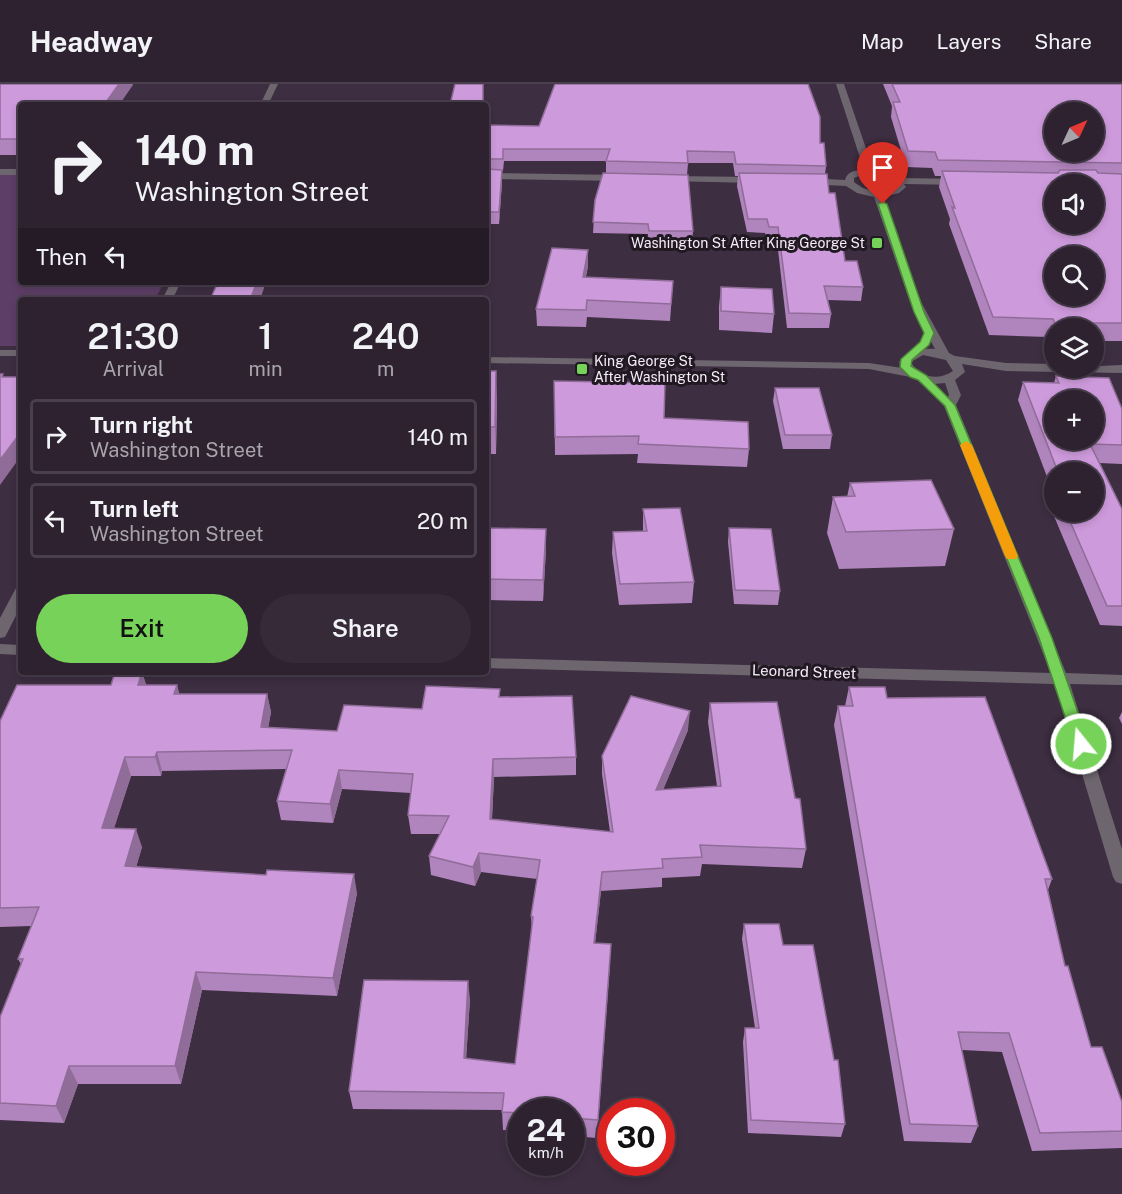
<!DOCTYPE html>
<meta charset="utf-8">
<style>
body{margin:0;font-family:"Public Sans",sans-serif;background:#362a39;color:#f1f3f6;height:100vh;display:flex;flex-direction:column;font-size:22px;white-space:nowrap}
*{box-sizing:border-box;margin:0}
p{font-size:20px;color:#a7a4ab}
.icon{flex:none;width:33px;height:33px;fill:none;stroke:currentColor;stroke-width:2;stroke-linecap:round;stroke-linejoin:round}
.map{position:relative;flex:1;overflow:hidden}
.panel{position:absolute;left:18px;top:213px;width:471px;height:378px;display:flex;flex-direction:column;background:#2e2231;border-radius:6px;box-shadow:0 3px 9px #0003,0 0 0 2px #493f4d}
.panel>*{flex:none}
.guide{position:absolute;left:18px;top:18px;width:471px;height:183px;border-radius:6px;box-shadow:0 3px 9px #0003,0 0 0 2px #493f4d;background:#2e2231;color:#f1f3f6;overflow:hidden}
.needle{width:39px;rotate:46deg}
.controls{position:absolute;left:1044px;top:18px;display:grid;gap:12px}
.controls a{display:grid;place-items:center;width:60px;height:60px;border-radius:50%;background:#2e2231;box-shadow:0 3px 9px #0003,0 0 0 2px #493f4d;font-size:30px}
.speed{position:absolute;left:507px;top:1014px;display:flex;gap:12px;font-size:30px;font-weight:700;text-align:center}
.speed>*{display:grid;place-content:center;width:78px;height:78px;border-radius:50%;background:#2e2231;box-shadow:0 3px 9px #0003,0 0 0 2px #493f4d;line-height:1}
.speed small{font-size:15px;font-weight:400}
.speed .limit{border:9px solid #d22;background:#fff;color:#111}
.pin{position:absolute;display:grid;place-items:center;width:51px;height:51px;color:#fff;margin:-62px -26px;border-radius:50% 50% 50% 0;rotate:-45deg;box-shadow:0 0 6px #0007}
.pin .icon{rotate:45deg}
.me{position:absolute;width:66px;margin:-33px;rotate:343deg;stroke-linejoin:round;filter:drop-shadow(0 0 4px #0008)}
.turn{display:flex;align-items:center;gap:21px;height:126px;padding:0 18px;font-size:27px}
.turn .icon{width:78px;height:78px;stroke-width:2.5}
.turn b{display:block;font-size:42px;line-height:51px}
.then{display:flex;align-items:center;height:57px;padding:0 18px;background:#0003;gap:12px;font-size:22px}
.eta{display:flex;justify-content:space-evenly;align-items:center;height:102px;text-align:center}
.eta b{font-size:36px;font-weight:600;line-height:42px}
.cta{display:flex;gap:12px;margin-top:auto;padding:12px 18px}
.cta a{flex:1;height:69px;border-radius:36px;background:#77d259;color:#111;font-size:24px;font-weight:600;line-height:69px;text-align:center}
.cta a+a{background:#362a39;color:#f1f3f6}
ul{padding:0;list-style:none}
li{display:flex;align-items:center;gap:18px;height:75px;margin:0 12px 9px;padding:0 6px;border:3px solid #493f4d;border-radius:6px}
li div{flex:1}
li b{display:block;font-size:22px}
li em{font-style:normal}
header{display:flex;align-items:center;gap:36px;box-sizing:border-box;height:84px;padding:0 30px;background:#2e2231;border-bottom:2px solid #493f4d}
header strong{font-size:28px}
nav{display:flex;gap:33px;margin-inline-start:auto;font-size:21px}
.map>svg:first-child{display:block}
.green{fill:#5d3e66}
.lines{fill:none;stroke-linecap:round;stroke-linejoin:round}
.minor{fill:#6d666f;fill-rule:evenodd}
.wall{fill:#b084bc;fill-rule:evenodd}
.shaded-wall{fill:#906c99}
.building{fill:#cd9adb;stroke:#906c99;stroke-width:1.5;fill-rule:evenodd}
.route{fill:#77d259;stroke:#4d883a;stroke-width:1.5}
.slow{fill:#f59e0b}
.poi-dot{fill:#77d259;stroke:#201922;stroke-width:2}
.labels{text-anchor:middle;stroke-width:6;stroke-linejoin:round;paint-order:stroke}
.far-poi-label{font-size:14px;fill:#f6ecf9;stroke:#201922;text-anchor:end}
.street-label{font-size:15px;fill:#f6ecf9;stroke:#201922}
</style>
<header>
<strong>Headway</strong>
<nav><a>Map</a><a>Layers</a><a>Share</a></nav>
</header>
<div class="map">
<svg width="1122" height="1110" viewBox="0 0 1122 1110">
<rect width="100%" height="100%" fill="#3d2e41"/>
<path class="green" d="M0 90H21V198H164L155 216H21V262H0Z"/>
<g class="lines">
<path class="minor" d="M270 0H278L268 21H260Z
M836 0H844L873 85 902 94 960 95 965 98 960 101 904 100 906 103 899 109 883 113 921 218 949 269 955 272 1006 279 1054 280V284L1122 281V289L1006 287 962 280 965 288 955 296 961 311 956 321 1066 589 1122 591V601L1070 600 1122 765V800L1116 798 1113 793 1055 600 486 584V574L1051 589 944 322 918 296 910 293 869 285 486 279V273L869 279 902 284 899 278C908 266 920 264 935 265L910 218 874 113 857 109 846 102 807 100 802 97 807 94 845 96C847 87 856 86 864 86ZM875 91 893 96 896 102C882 110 866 108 854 98V94L859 92ZM923 271 946 276 953 287C939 297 919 294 911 278ZM945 299 949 311 948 313 935 300Z
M0 85H21V91H0Z
M486 89 621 91 626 94 621 97 486 95Z
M669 92 756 93 761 96 756 99 666 97V93Z
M171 198H181L172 216H162Z
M0 266H21V272H0Z
M21 502V522L5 553 0 554V534L16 504Z
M0 560 21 561V571L0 570Z"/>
</g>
<path class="wall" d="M0 0H133V1L21 21V71H0Z
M883 0H1122V257H1094V244H1054V257H1050L1048 253 989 251 949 140 950 135 939 103 941 92H935L932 84 906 83 891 33 892 22Z
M486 41 820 59 826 82 825 90 829 109 845 177 863 203 861 217 828 216 831 230 829 244H787L777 157H767L765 149 747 148 737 102 738 92H735L733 79H688L687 91 606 89V77H504L503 87H502V98L499 140H486Z
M595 116 693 147 692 158 648 157V150L593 149Z
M588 166V182L586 193 673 197 670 237 587 233 586 243 537 242 536 225Z
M721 203 774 230 772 249 719 246V222Z
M486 287 497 313 496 370H486Z
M1056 292 1122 325V380L1099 379 1122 425V542L1100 541 1048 418 1052 406 1018 316 1023 298 1054 299ZM1054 388H1094V428H1054Z
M554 297 664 334 749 365 747 383 637 379 638 370 555 371Z
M775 304 832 351 830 365H783L773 317Z
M850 399 954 445 945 482 839 485 827 449 833 413H847Z
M643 425 694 498 692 519 619 521 612 469 613 448 643 447Z
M486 444 546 465 543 517 486 516Z
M729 444 780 507 778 521 734 520 728 458Z
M142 588 146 601H177L179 610H267L271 628 268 644 337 647 422 625 500 605V613L576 673V691L494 693 492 735 610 748 602 690V672L688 646 663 706 717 702 708 638 710 619 795 714 806 765 802 784 702 780 700 792 662 794V803L601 807 595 859 610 879 597 1054 572 1052V1028H520V1047L503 1046 502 1026 353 1025 349 1007 470 915 466 975 515 980 532 848 531 832 537 795 481 788 475 802 431 791 429 772 440 750H411L408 731 411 709 342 705 333 739 281 736 277 717 286 685 162 687 161 692H131L114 744 142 763 136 783 357 809 337 912 202 906 181 1000H78L64 1039 0 1036V933L21 880 18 875 31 842 0 843V637L111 601Z
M849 603 887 614 1052 795 1048 806 1065 882 1091 963 1122 1018V1064L1032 1067 1002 968 962 966 978 1042 971 1059 904 1057 834 641 838 622H845Z
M1122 628V640L1119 634Z
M744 840 783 861 845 1040 841 1053 748 1049 743 958 745 944H755L742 855Z"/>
<path class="shaded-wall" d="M119 0H133V1L119 21H104Z
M502 86V98L499 140V128Z
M588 166V182L582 209 583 193Z
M257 198H266L260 216H250Z
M496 287 497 313 496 370 495 343Z
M21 348V372L0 401V376Z
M546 445V465L543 517V496Z
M142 588 148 606 138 601Z
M177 601 182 620 174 610Z
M267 610 271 628 265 662 261 643Z
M690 627 688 646 655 725 656 706Z
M157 668 162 687 161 692 155 673Z
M125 673 131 692 108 763 102 744Z
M493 675 494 693 491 754 490 735Z
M339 686 342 705 333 739 330 720Z
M136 745 142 763 131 801 125 782Z
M479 769 481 788 475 802 473 783Z
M602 788 601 807 593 878 594 859Z
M354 790 357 809 337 912 333 894Z
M611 860 610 879 597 1054 598 1036Z
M196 888 202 906 181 1000 175 982Z
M468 897 470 915 465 992 464 974Z
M69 982 78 1000 64 1039 56 1022Z"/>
<path class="building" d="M0 0H119L104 21H21V55H0Z
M455 0H483V21H450Z
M555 0H808L820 33V59H824L826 82 736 80 734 68 687 67 688 79 606 77 610 65H503V75H486V41L539 42Z
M892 0H1122V79L938 76 935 68 908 67 893 18H900ZM1054 28H1094V68H1054Z
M486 85 502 86 499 128H486Z
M1060 86H1096L1098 89 1122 90V239H1055L1053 235 993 233 952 123 955 124 942 87 1058 89ZM1054 100H1094V140H1054ZM1054 172H1094V212H1054Z
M603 89 688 91 693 147H649L648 140 593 138 595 116Z
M739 89 827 90 829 109H835L845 177H857L863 203 824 202 831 230 789 229 778 143H769L767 135H748Z
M552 164 588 166 583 193 673 197 671 220 587 216 586 226 536 225Z
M218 198H257L250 216H210Z
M721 203 772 205 774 230 721 227Z
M486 287H496L495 343H486Z
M0 290H3L2 293H21V348L0 376Z
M1056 292 1109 294 1122 325V361L1090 360 1122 425V522H1107L1066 428H1094V388H1058L1023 298 1059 299ZM1054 316H1094V356H1054Z
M554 297 665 299 664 334 748 338 749 365 638 360 639 352 555 353Z
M775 304H819L832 351H785Z
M931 396 954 445 846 448 833 413 855 412 850 399Z
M680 424 694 498 620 500 613 448 647 447 643 425Z
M486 444 546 445 543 496 486 495Z
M729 444 771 445 780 507 735 506Z
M115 588H142L138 601H177L174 610H267L261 643 337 647 344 621 422 625 426 602 500 605 499 613 572 612 576 673 493 675 490 735 613 748 602 672 631 612 690 627 656 706 721 702 710 619 777 618 795 714 800 715 806 765 700 761 702 773 662 775 663 784 602 788 594 859 611 860 598 1036 572 1034V1028H520V1029L502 1028 504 1009 349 1007 364 896 468 897 464 974 515 980 533 833 531 832 540 776 479 769 473 783 429 772 449 732 408 731 413 690 339 686 330 720 277 717 292 666 157 668 155 673H125L102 744 136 745 125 782 266 791 267 786 354 790 333 894 196 888 175 982H69L56 1022 0 1019V933L23 875H18L39 823 0 824V637L17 601H111Z
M849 603H885L887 614 985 613 1052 795H1045L1065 882H1068L1091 963H1102L1122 1018V1047L1040 1049 1009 949 958 948 978 1042 910 1040 838 622H853Z
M744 840H779L783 861H813L834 976H838L845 1040 751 1036 745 944H759Z"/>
<path class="route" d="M883 118 887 120 924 228 934 249 929 261 912 276 911 282 926 291 955 321 1052 554 1089 660 1087 664H1076L1074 660 1039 554 945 322 918 296 910 293 900 283 901 275 920 258 924 249 914 228 878 120Z"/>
<path class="slow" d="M966 357 972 361 1018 472 1016 475H1007L1005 472 960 361Z"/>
<g class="poi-dot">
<rect x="871" y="153" width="12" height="12" rx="3"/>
<rect x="576" y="279" width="12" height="12" rx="3"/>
</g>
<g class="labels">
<g class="far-poi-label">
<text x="865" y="164">Washington St After King George St</text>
<text x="594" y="282" text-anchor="start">King George St<tspan x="594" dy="16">After Washington St</tspan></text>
</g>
<g class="street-label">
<text transform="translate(804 588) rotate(2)" y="5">Leonard Street</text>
</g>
</g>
</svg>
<div class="controls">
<a><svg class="needle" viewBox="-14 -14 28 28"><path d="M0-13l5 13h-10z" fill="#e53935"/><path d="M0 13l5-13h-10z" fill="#a7a4ab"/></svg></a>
<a><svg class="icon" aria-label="sound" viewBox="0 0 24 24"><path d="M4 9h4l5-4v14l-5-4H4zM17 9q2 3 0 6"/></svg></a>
<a><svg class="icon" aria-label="search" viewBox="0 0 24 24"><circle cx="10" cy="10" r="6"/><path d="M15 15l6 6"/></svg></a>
<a><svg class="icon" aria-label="layers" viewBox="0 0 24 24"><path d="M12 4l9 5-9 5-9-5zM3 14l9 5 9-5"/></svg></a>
<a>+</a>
<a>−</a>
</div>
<div class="speed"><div>24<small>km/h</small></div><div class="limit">30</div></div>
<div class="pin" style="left:883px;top:120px;background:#d93025"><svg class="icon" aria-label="arrive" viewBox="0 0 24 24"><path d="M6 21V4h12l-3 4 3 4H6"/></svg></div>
<svg class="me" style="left:1081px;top:660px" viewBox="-20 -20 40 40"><circle r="17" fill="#77d259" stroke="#fff" stroke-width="3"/><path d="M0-11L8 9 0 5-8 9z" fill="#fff"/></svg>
<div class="guide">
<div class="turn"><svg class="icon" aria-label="right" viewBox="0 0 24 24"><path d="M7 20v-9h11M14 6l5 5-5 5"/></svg><div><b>140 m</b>Washington Street</div></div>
<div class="then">Then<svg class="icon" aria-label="left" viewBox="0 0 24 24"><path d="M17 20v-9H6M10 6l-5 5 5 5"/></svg></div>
</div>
<section class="panel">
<div class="eta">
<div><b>21:30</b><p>Arrival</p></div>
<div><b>1</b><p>min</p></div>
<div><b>240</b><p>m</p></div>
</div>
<ul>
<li><svg class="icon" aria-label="right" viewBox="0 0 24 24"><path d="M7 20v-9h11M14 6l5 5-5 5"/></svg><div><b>Turn right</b><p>Washington Street</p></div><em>140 m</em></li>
<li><svg class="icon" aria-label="left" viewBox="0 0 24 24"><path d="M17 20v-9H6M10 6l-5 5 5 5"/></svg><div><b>Turn left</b><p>Washington Street</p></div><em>20 m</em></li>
</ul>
<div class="cta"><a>Exit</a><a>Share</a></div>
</section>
</div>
